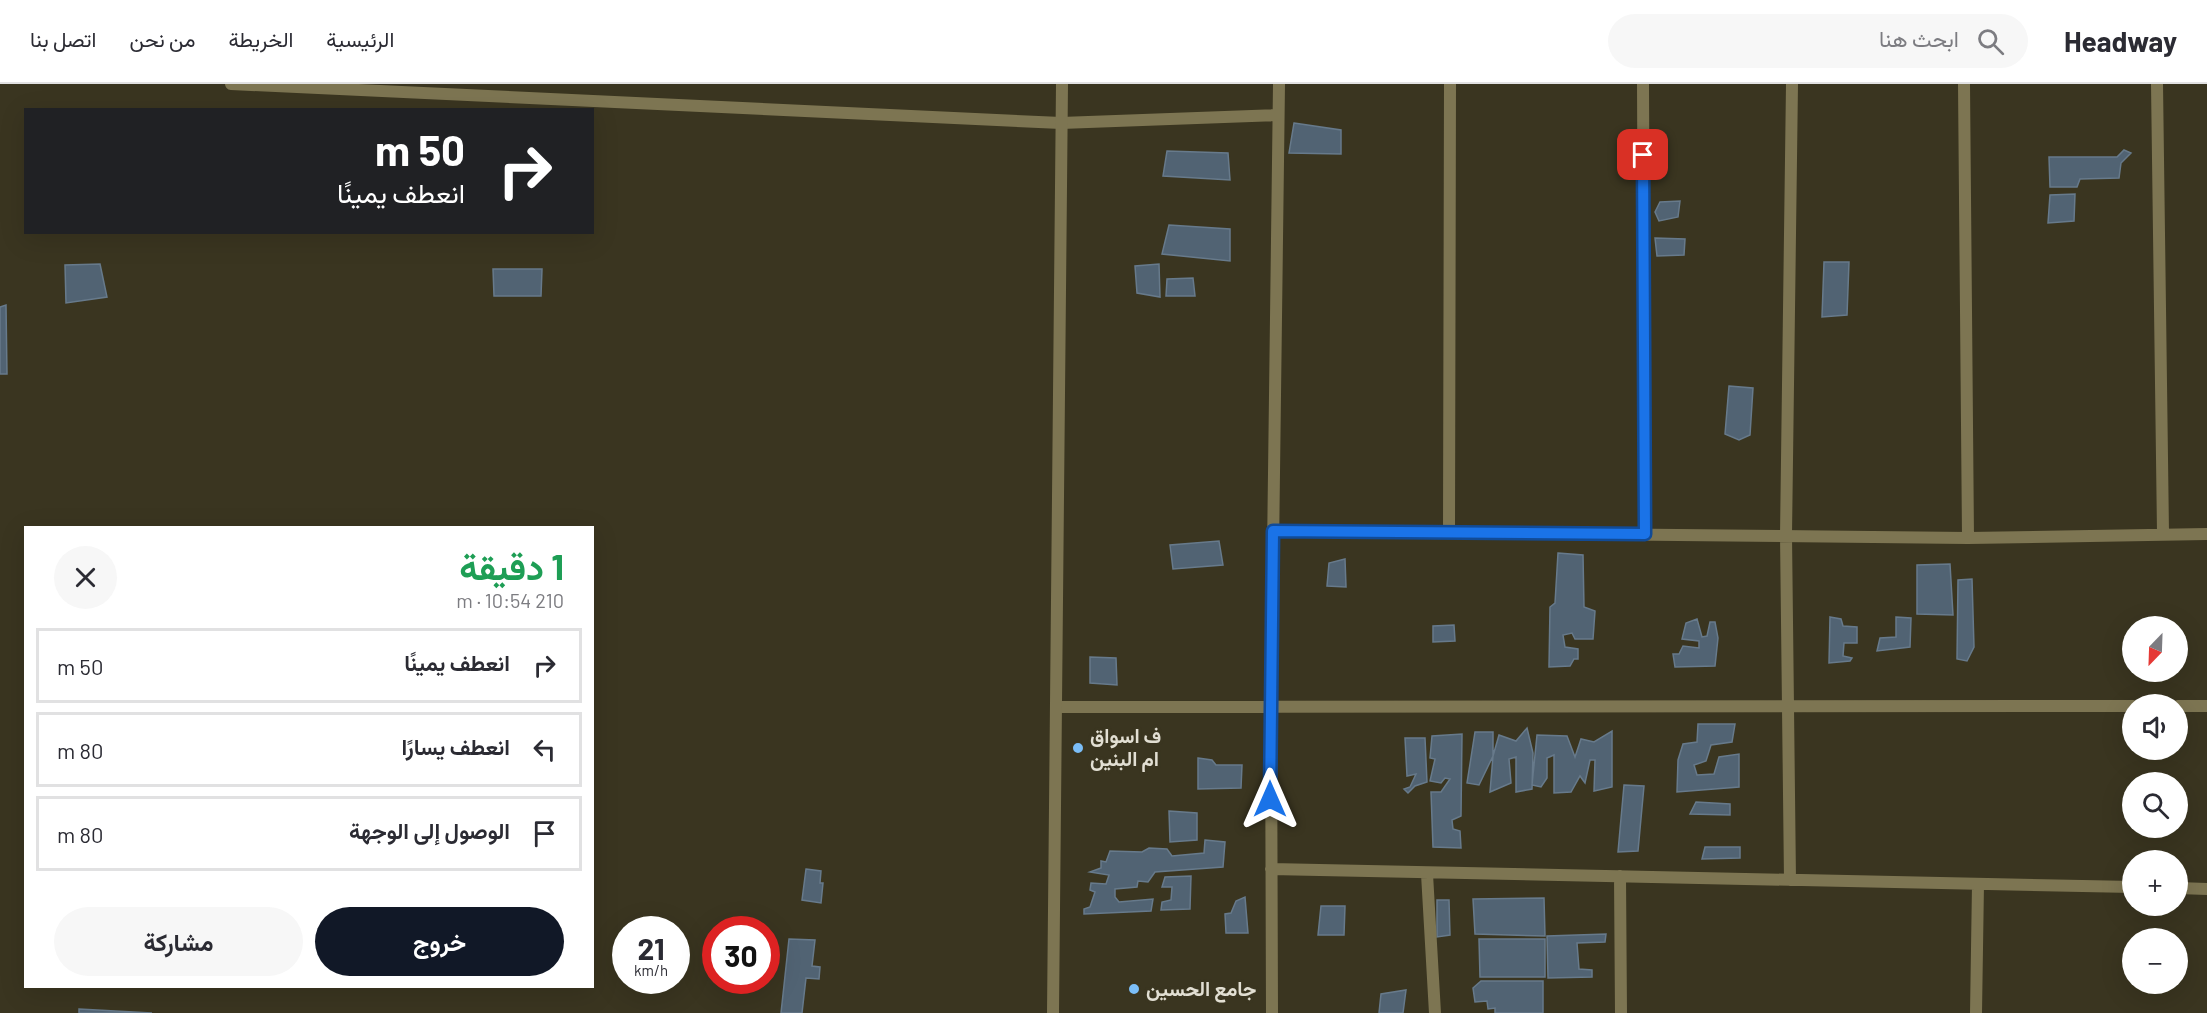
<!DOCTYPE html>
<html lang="ar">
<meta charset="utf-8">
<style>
body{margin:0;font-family:Barlow,Vazirmatn,sans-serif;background:#f7f7f7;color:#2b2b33;direction:rtl;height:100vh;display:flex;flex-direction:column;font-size:22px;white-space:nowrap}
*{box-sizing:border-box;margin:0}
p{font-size:20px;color:#7c7c81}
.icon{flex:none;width:33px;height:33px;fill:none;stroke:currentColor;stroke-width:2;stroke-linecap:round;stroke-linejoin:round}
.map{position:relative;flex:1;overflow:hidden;direction:ltr}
.details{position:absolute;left:24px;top:442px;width:570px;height:462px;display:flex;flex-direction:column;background:#fff;border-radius:0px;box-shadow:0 6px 24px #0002;direction:rtl}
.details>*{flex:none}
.hud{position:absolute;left:24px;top:24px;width:570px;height:126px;border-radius:0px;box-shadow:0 6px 24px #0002;direction:rtl;background:#202124;color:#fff;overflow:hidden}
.needle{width:39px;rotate:203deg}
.controls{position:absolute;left:2122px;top:532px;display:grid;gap:12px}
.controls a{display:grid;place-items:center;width:66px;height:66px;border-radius:50%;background:#fff;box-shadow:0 6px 24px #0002;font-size:30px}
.speed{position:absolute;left:612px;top:832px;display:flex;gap:12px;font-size:30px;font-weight:700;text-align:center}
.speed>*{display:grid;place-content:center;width:78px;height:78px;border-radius:50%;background:#fff;box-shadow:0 6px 24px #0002;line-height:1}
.speed small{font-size:15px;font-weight:400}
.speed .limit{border:9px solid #d22;background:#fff;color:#111}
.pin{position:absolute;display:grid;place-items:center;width:51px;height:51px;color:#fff;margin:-26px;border-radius:12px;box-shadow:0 3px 9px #0006}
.me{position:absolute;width:66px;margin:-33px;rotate:0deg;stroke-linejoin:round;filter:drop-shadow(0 0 4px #0008)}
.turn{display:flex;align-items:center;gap:21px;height:126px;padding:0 30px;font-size:27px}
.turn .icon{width:78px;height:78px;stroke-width:2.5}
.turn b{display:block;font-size:42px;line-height:51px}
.round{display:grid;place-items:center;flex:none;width:63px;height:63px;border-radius:32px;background:#f7f7f7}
.summary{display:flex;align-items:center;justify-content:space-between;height:102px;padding:0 30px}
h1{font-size:36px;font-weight:700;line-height:45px;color:#1e9e55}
.cta{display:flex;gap:12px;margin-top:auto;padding:12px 30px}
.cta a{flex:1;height:69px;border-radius:36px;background:#111827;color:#fff;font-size:24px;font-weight:700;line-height:69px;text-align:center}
.cta a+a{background:#f7f7f7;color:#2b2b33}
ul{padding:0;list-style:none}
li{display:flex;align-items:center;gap:18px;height:75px;margin:0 12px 9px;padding:0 18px;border:3px solid #e1e1e2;border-radius:0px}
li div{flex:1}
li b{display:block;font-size:22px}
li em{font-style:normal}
header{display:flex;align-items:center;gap:36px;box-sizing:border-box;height:84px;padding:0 30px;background:#fff;border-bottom:2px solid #e1e1e2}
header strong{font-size:28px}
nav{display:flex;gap:33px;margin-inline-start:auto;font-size:21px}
.search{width:420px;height:54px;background:#f7f7f7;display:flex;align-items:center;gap:15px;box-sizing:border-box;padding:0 21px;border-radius:33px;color:#7c7c81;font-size:22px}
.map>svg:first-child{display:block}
.building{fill:#516373;stroke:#677a8b;stroke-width:1.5}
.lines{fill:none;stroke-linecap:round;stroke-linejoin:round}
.minor{stroke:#7d7552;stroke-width:12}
.tertiary{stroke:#7d7552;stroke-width:12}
.route-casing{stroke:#114b97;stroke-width:15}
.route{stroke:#1a73e8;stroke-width:10}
.poi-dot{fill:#7bbef8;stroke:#3a3520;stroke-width:2}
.labels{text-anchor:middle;stroke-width:6;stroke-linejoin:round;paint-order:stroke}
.poi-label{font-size:20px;font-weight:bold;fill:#e2dfd3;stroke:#3a3520;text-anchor:start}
</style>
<header>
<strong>Headway</strong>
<div class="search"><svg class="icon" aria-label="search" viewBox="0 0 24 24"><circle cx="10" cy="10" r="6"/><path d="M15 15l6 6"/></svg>ابحث هنا</div>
<nav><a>الرئيسية</a><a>الخريطة</a><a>من نحن</a><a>اتصل بنا</a></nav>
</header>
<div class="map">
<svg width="2207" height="929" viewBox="0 0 2207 929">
<rect width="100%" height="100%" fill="#3a3520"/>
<path class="building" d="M1294 39 1341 46V70L1289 69Z
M2124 66 2131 69 2121 79 2119 94 2080 95 2077 103H2050L2049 73H2117Z
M1167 67 1228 69 1230 96 1163 92Z
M2075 110 2074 137 2048 139 2050 111Z
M1680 117 1678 133 1659 137 1655 128 1660 118Z
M1169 141 1230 145V177L1162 170Z
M1655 154 1685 155 1684 171 1657 172Z
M1824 178H1849L1847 231 1822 233Z
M100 180 107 213 66 219 65 181Z
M1159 180 1160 213 1137 209 1135 182Z
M493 185H542L541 212H494Z
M1193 194 1195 212H1166L1167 195Z
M6 221 7 290H0V223Z
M1729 302 1753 304 1750 351 1739 356 1725 350Z
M1219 457 1223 481 1173 485 1170 461Z
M1558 469 1583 471 1584 523 1595 527 1593 555H1575L1572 549 1563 551 1565 563 1578 565V575H1574L1570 582 1549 583 1550 523 1555 519Z
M1345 475 1346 503 1327 502 1329 479Z
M1950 480 1953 531 1917 530V481Z
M1972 495 1974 563 1967 577 1957 575 1958 496Z
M1830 533 1841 535 1843 542 1857 543V559H1844L1843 572 1852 574 1850 577 1829 579Z
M1896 533 1911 534 1910 563 1877 567 1880 554 1896 553Z
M1697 535 1702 553 1707 552 1710 538H1715L1718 554 1715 582 1675 583 1673 570H1679L1683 562 1699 564V557L1682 555 1686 539Z
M1454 541 1455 557 1433 558V542Z
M1090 573 1116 574 1117 601 1090 599Z
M1698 640H1735L1732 658 1711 661 1706 677 1694 681 1697 691 1714 690 1719 673 1739 670V703L1677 708 1678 676 1683 660 1697 658Z
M1527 644 1533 669 1532 705 1516 708V673L1509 675 1511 699 1490 708 1493 672 1499 651 1516 657Z
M1612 647V703L1594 707 1595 676H1590L1585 699 1580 692 1571 708 1554 709V671L1547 674V694L1541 703 1532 701 1537 651 1567 652 1575 673 1581 655 1594 658Z
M1475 648H1493V672L1479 701 1467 699Z
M1462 650 1461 732 1452 736 1453 745 1460 747 1461 764 1433 763 1431 708H1441L1450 695 1445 694 1441 699 1430 697 1435 675 1430 674 1432 652Z
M1405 654H1425L1427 698 1415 702 1408 709 1404 705 1410 703 1416 690 1407 692Z
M1198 674 1212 676 1216 681H1242L1241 704 1198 705Z
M1624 701 1644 702 1638 767 1618 768Z
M1696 718 1730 720V731L1690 730Z
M1169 727 1197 729V756L1170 758Z
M1205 756 1225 758 1223 783 1155 788 1148 798 1138 797 1137 803 1115 805V813L1119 818 1153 815 1151 827 1084 830V825L1090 823 1095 808 1090 806 1091 799 1106 800 1109 791 1090 788 1101 784V777L1106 778 1110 767 1142 768 1149 764 1167 765 1172 772 1204 769Z
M1705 763H1740V774L1702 775Z
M806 785 821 787 820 799H823L821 819 802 816Z
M1191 792 1190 825 1161 826 1162 818 1171 816 1172 803H1162L1165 793Z
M1245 813 1248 849H1226L1225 830 1231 829 1236 817Z
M1544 814 1545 852 1475 850 1473 815Z
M1437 816H1449L1450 851 1437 853Z
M1321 822H1345L1344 851H1318Z
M1606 850 1605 858 1577 859 1579 885 1592 886V893L1548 894 1547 852Z
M789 855 815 856 812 882 820 883 819 895 806 894 802 929H781Z
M1479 855H1545V893H1480Z
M1481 897H1543V929H1495V924L1488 925 1487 917 1475 918 1473 904Z
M1406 906 1403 929H1379L1381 910Z
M79 925 152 929H79Z"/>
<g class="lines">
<path class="minor" d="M231 0 1061 39 1278 31
M1643 0 1645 450
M1964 0 1968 454
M2157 0 2163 449
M1449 446 1450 0
M1273 447 1968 454 2207 450
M2178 622H2207
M1056 623 2133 622
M1271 785 2133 803
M1427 790 1435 929
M1620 792 1621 929
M1790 796 1786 451 1792 0
M2178 804 2207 805
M1272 929 1271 623 1279 0
M1976 929 1978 800"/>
<path class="tertiary" d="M1053 929 1062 0"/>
</g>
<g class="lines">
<g class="route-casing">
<path id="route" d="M1270 715 1273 447 1645 450 1643 71"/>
</g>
<use href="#route" class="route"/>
</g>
<g class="poi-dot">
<circle cx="1078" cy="664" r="6"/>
<circle cx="1134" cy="905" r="6"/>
</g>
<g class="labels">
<g class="poi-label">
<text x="1090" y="659">ف اسواق<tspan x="1090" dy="23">ام البنين</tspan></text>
<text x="1146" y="912">جامع الحسين</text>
</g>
</g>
</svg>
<div class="controls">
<a><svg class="needle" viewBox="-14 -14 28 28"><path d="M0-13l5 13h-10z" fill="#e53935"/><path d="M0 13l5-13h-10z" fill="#7c7c81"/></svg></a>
<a><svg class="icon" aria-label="sound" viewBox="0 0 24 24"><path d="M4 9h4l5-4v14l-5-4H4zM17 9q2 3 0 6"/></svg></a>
<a><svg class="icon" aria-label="search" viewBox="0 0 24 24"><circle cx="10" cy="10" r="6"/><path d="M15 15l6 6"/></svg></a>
<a>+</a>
<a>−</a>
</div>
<div class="speed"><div>21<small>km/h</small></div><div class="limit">30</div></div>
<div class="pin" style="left:1643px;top:71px;background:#d93025"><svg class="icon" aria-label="arrive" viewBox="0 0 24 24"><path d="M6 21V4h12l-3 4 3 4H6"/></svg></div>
<svg class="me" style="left:1270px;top:715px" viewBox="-20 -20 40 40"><path d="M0-17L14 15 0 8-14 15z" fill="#1a73e8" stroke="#fff" stroke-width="4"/></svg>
<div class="hud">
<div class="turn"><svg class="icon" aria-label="right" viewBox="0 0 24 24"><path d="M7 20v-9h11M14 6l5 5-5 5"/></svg><div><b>50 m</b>انعطف يمينًا</div></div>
</div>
<section class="details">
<div class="summary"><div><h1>1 دقيقة</h1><p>210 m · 10:54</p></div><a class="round"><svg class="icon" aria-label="close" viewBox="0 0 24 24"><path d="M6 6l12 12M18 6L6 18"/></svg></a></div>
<ul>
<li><svg class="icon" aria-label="right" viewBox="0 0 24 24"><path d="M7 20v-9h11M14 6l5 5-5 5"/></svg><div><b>انعطف يمينًا</b></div><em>50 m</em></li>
<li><svg class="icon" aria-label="left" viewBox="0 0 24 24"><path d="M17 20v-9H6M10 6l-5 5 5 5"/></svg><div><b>انعطف يسارًا</b></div><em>80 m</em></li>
<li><svg class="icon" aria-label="arrive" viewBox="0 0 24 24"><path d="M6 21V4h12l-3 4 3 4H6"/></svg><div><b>الوصول إلى الوجهة</b></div><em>80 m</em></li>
</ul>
<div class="cta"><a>خروج</a><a>مشاركة</a></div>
</section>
</div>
